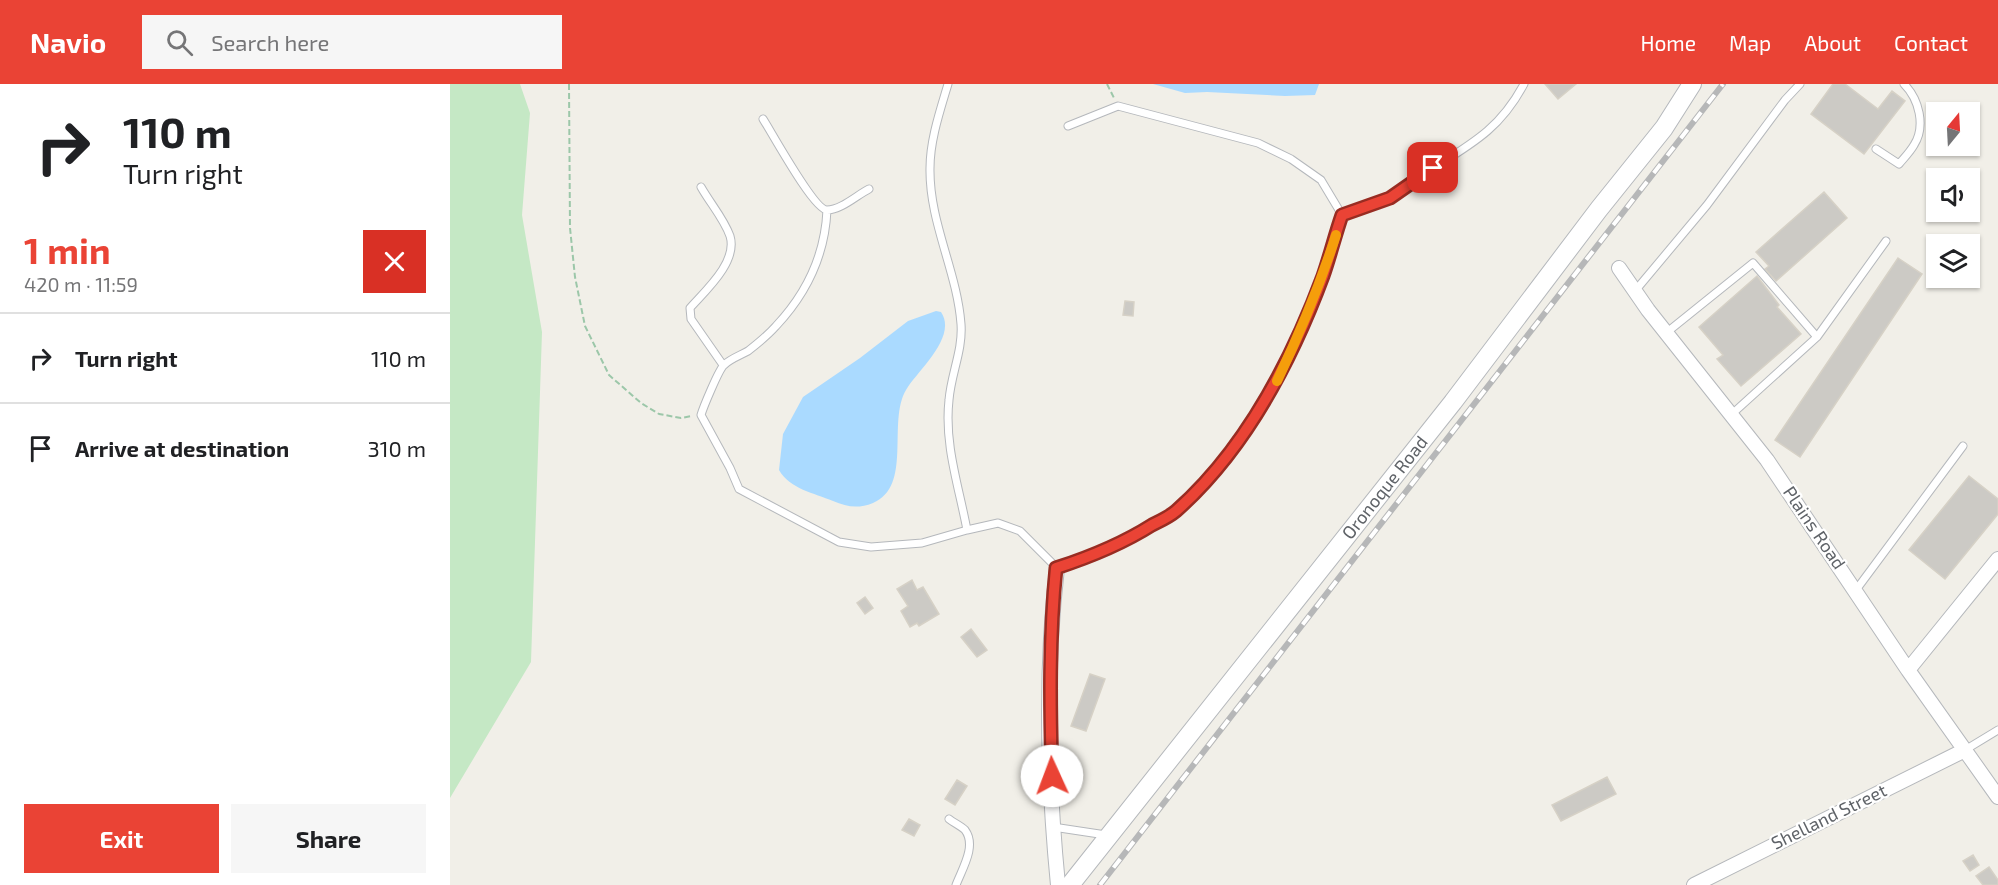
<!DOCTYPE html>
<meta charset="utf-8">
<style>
body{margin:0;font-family:"Exo 2",sans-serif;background:#f6f6f6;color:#202124;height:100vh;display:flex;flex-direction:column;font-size:22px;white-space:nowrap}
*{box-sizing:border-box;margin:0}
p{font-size:20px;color:#757577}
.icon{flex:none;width:33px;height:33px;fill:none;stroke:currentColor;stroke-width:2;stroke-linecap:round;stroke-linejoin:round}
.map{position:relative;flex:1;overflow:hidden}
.drawer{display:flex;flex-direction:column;background:#fff;width:450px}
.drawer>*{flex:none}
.banner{background:#fff;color:#202124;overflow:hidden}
.needle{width:39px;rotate:18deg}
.tools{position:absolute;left:1476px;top:18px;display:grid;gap:12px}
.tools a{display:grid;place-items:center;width:54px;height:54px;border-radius:0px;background:#fff;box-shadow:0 2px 4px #0004;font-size:30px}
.pin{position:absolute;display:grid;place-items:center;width:51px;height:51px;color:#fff;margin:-26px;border-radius:12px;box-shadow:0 3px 9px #0006}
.me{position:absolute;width:66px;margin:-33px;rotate:358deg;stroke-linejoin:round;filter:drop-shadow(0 0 4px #0008)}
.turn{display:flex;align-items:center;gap:21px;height:126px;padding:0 24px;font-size:27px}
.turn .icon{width:78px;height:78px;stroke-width:2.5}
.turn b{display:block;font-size:42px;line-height:51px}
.round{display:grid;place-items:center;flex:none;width:63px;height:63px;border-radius:0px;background:#f6f6f6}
.head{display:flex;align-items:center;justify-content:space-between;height:102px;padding:0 24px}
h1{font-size:36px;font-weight:700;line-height:45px;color:#ea4335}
.button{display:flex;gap:12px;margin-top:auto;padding:12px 24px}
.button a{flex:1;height:69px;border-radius:0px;background:#ea4335;color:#fff;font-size:24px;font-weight:700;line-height:69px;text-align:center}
.button a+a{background:#f6f6f6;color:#202124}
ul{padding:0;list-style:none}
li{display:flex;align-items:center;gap:18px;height:90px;padding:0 24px;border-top:2px solid #e0e0e0}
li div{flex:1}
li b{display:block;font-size:22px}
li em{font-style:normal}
header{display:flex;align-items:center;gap:36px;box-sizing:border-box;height:84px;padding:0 30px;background:#ea4335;color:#fff}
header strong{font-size:28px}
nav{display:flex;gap:33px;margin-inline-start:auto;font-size:21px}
.search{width:420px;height:54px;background:#f6f6f6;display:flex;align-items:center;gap:15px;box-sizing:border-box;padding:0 21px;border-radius:0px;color:#757577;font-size:22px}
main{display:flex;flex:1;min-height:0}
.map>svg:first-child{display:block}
.green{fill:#c5e8c5}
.water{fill:#aadaff}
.building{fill:#cccac5;stroke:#d6d1c6;stroke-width:1.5}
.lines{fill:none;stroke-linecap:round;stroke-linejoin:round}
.service-casing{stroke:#b5b8bc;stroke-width:9}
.minor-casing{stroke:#b5b8bc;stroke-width:16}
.tertiary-casing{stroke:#b5b8bc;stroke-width:20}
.path{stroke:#9cc7a9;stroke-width:2;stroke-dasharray:6 3;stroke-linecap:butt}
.service{stroke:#fff;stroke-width:7}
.minor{stroke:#fff;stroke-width:14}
.tertiary{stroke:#fff;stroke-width:18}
.rail-casing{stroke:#b6b7b8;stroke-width:6}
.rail{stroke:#fff;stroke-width:4;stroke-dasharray:11;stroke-linecap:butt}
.route-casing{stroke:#982c22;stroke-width:15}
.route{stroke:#ea4335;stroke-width:10}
.slow{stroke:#f59e0b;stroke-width:10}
.labels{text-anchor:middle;stroke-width:4.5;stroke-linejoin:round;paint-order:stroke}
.street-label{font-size:18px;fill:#5f6368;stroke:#fff}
</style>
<header>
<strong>Navio</strong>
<div class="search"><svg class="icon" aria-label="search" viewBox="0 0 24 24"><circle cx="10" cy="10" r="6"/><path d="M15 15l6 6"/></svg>Search here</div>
<nav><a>Home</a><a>Map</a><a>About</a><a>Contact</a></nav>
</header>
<main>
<section class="drawer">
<div class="banner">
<div class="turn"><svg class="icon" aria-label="right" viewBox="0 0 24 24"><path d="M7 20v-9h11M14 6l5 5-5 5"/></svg><div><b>110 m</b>Turn right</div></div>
</div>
<div class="head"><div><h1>1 min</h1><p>420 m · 11:59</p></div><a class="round" style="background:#d93025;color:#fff"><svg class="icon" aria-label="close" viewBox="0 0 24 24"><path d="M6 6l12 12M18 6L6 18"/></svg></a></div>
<ul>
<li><svg class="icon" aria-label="right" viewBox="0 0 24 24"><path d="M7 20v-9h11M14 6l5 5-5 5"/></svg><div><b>Turn right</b></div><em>110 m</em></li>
<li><svg class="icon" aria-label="arrive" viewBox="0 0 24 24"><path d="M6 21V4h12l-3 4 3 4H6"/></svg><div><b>Arrive at destination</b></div><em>310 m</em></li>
</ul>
<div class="button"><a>Exit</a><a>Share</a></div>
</section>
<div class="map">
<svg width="1548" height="801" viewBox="0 0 1548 801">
<rect width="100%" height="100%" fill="#f1efe8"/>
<path class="green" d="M0 0H70L80 29 72 131 92 248 81 578 0 714Z"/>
<path class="water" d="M703 0H869L865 11 835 12 757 8 735 9Z
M486 227 491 228C508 253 467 287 456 306 437 338 463 402 423 419 408 425 397 423 383 417 364 409 340 405 329 386L333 350 353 313 410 274 458 237Z"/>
<path class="building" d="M1095 0H1126L1108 15Z
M1383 0H1395L1428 25 1442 7 1455 17 1414 70 1361 30Z
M1374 108 1397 134 1326 197 1315 185 1319 182 1306 168Z
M1448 174 1472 190 1350 373 1325 356Z
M1307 192 1329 221 1327 223 1351 250 1291 302 1267 275 1273 271 1249 243Z
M675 217 684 218 683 232 673 231Z
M1519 392 1548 415V430L1495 495 1459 466Z
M462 496 467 506 473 503 489 530 469 542 467 539 460 543 451 527 458 522 447 505Z
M415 513 423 524 415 530 407 519Z
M521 545 537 566 527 573 511 553Z
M640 590 655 595 636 647 621 642Z
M1157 693 1166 710 1111 737 1102 721Z
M507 696 517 702 505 721 495 715Z
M459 735 470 741 464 752 452 746Z
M1523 771 1529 781 1520 787 1513 777Z
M1539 783 1548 796V801H1533L1526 792Z"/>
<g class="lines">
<g class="service-casing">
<path id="service" d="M498 0C490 27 480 56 480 84 479 138 507 187 511 240 513 266 501 290 499 316 494 360 509 403 517 446
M313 35C322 49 364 126 377 126 391 126 407 111 419 105
M1426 65 1449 80C1454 74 1460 68 1464 61 1476 42 1469 15 1454 0
M251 103C260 119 274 135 280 152 288 178 255 207 240 224L241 235 273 281
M377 126C375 171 357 209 326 242 318 251 307 260 298 267 291 271 280 275 274 281 269 285 253 324 251 331L280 384 289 405 389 458 421 463 472 459 517 446 548 439 570 447 607 484C640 473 672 459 702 441 710 437 719 433 726 427 813 350 858 240 892 131L871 96 841 75 808 59 668 22 618 42
M892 131C907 125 924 121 939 114 956 106 969 92 985 83 1025 58 1051 43 1074 0
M1185 207 1257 121 1335 16 1350 0
M1216 249 1303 179 1367 253
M1282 330 1367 253 1436 157
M1406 506 1513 362
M1515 666 1548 646
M499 735C504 739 511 742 515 746 527 762 512 785 506 801
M603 743 656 751"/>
</g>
<g class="minor-casing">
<path id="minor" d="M1169 184 1198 226 1317 376 1458 586 1548 713
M607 484C595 586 598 699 608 801
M1458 586 1548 475
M1244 801 1515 666"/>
</g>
<g class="tertiary-casing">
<g id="tertiary">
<path id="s1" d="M620 801 1003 318 1149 125 1214 44 1242 0"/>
</g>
</g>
<path class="path" d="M119 0 120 144 125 193 135 242 159 291 191 319 209 330 231 334 242 332
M657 0 664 14"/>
<use href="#service" class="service"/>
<use href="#minor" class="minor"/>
<use href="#tertiary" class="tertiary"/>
<g class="rail-casing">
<path id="rail" d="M650 801 1273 0"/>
</g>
<use href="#rail" class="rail"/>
</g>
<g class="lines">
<g class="route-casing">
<path id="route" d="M602 692C600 622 599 553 606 484 640 473 672 460 702 441 710 437 719 433 726 427 795 366 841 278 873 192 880 172 885 151 892 131L940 114 983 84"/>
</g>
<use href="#route" class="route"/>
<path class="slow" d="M827 297C850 249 870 201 886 151"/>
</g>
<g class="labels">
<g class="street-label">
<text dy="6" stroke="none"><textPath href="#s1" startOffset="507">Oronoque Road</textPath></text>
<text transform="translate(1364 444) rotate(56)" y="6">Plains Road</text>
<text transform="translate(1379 733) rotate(-26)" y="6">Shelland Street</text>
</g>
</g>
</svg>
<div class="tools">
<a><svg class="needle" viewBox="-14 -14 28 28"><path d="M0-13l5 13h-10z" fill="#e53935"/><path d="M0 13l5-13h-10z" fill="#757577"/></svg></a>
<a><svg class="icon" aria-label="sound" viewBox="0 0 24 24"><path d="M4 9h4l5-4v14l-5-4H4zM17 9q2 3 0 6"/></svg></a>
<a><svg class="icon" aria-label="layers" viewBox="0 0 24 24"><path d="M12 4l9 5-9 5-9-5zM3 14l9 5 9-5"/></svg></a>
</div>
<div class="pin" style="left:983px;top:84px;background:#d93025"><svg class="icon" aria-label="arrive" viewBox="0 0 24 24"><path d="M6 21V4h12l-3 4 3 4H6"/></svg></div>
<svg class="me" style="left:602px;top:692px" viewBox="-20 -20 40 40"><circle r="19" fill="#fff"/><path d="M0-13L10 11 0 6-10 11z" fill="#ea4335"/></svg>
</div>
</main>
